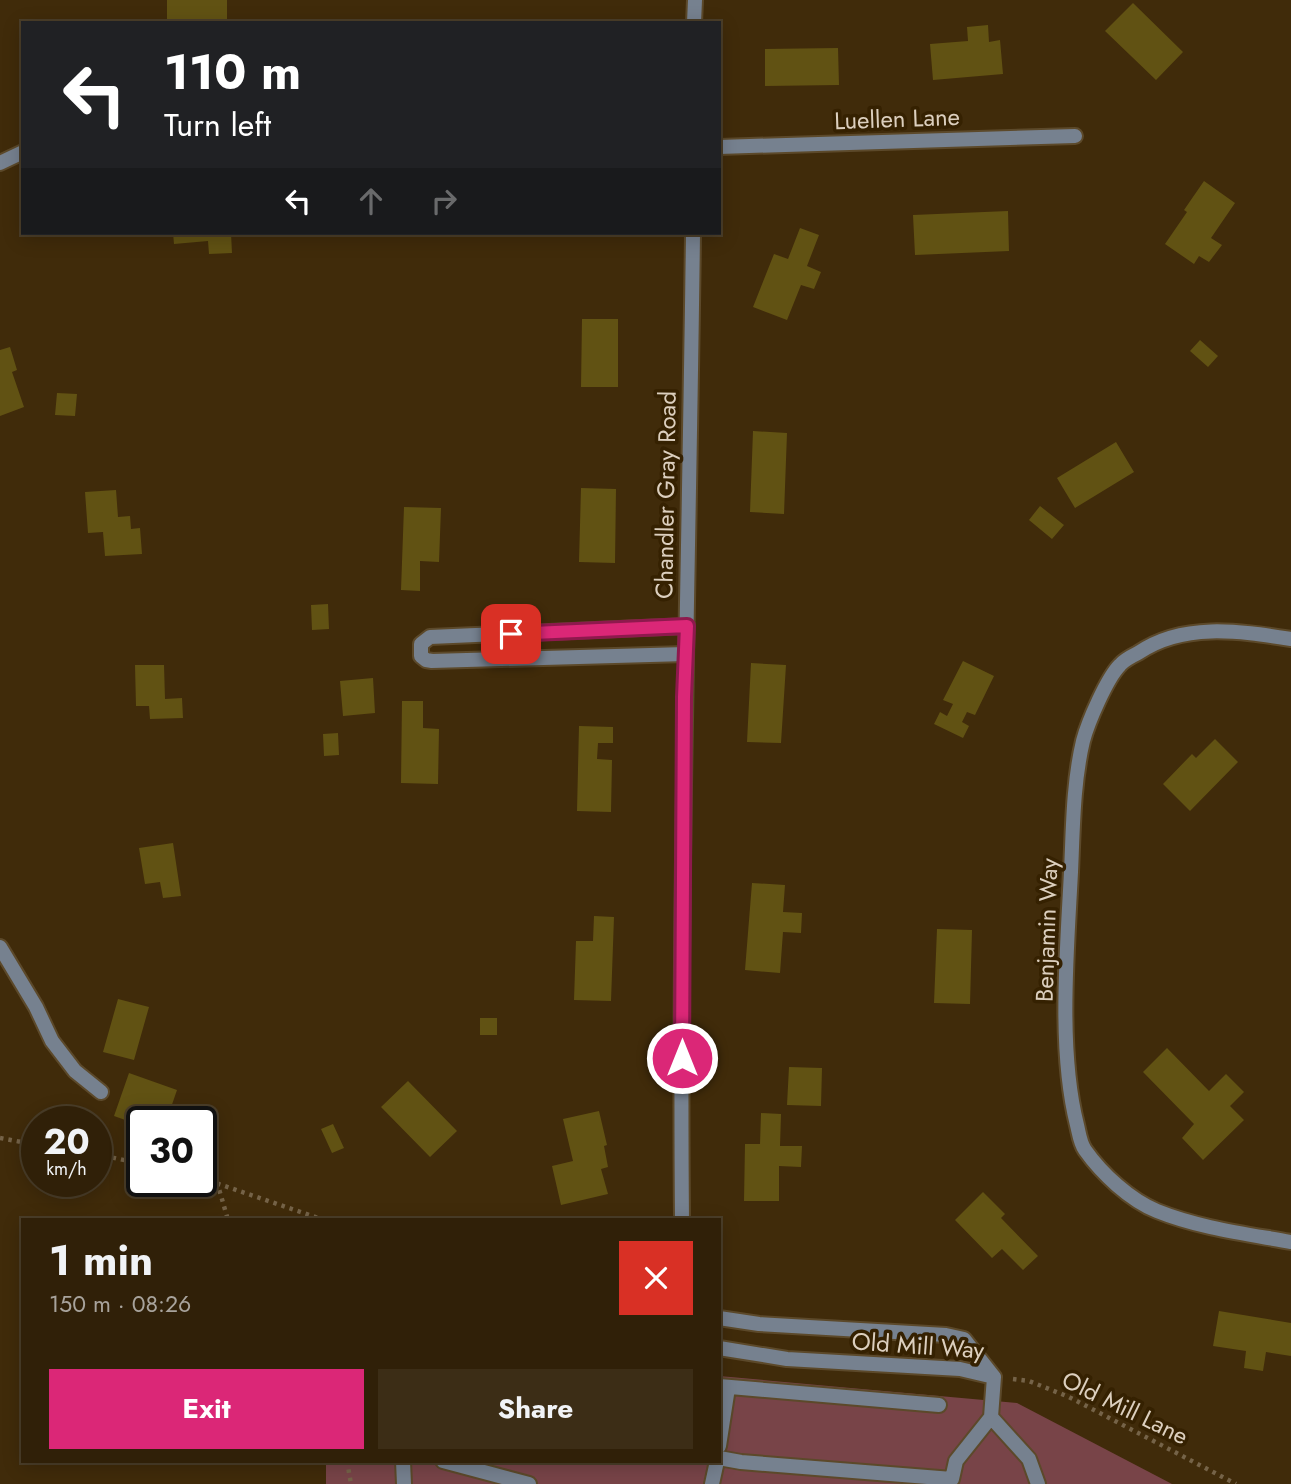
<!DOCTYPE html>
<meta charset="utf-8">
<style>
body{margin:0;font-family:Jost,sans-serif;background:#3c2d16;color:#f1f3f6;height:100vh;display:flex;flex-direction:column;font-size:26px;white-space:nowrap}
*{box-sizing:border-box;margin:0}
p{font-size:23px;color:#a8a39c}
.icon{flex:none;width:38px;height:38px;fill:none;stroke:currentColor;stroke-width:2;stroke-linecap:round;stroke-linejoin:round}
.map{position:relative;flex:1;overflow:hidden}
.details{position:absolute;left:21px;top:1218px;width:700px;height:245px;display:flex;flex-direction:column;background:#302008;border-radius:0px;box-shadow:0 4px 18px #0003,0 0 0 2px #4b3e29}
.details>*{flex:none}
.hud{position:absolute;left:21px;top:21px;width:700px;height:214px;border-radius:0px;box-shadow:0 4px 18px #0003,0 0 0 2px #4b3e29;background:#202124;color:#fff;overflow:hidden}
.speed{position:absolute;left:21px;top:1106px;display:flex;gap:14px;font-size:35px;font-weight:700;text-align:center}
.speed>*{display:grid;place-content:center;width:91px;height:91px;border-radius:50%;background:#302008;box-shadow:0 4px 18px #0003,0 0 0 2px #4b3e29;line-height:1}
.speed small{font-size:18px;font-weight:400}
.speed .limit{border:4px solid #111;border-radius:10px;background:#fff;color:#111}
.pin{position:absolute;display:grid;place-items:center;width:60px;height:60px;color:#fff;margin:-30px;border-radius:14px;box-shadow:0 4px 10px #0006}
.me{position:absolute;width:77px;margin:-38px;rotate:0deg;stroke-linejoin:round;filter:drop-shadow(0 0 5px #0008)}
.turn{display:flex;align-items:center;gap:24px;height:147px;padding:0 28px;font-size:32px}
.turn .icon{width:91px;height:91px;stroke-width:2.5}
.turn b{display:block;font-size:49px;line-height:60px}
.lanes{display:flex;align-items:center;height:66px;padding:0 28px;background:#0003;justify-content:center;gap:35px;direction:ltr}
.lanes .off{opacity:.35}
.round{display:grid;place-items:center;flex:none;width:74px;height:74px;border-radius:0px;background:#3c2d16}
.head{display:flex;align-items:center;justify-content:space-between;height:119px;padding:0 28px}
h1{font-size:42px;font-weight:700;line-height:52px}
.button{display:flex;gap:14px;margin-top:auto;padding:14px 28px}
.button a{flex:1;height:80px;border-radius:0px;background:#db2777;color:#fff;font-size:28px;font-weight:700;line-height:80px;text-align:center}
.button a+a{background:#3c2d16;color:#f1f3f6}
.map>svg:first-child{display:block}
.green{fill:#784448}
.building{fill:#615213}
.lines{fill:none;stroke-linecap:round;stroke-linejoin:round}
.service-casing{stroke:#5c492a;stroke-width:18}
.minor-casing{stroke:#5c492a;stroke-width:18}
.path{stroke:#756348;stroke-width:4.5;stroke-dasharray:3.5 5;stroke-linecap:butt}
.service{stroke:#76818f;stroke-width:14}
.minor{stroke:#76818f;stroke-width:14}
.route-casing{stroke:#8e194d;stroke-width:18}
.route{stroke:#db2777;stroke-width:12}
.labels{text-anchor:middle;stroke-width:7;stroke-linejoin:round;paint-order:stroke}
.street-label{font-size:24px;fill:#dccfbe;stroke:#352101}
</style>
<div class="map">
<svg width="1291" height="1484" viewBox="0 0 1291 1484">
<rect width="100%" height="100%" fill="#402b0a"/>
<path class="green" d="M719 1376 1017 1403 1172 1484H326V1461H719Z"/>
<path class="building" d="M167 0H227V23H167Z
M1133 3 1183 52 1156 80 1105 31Z
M988 25 989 42 1000 40 1003 74 933 80 930 44 968 41 967 27Z
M838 48 839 85 765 86V49Z
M1204 181 1235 203 1211 238 1222 245 1209 262 1199 256 1194 264 1165 244 1187 212 1184 210Z
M1008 211 1009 251 915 255 913 215Z
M800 228 819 235 807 266 821 272 814 289 801 285 787 320 753 307 774 254 788 259Z
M173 233H231L232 253 209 254 208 241 174 244Z
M582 319H618V387H581Z
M1200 340 1218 356 1208 367 1190 351Z
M10 347 17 370 12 372 24 407 0 416V350Z
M57 393 77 394 75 416 55 415Z
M753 431 787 433 784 514 750 512Z
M1116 442 1134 472 1075 508 1057 478Z
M581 488 616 489 615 563 579 562Z
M116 490 118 517 130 516 131 529 140 528 142 554 105 556 103 532 88 533 85 492Z
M1040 506 1064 525 1052 539 1029 520Z
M404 507 441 508 439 562 420 561V591L401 590Z
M328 604 329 629 312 630 311 605Z
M963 661 994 676 975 715 967 712 962 722 969 726 963 738 934 724 940 712 947 716 953 704 943 700Z
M751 663 786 665 781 743 747 742Z
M135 665H164L165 699 182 698 183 718 150 719 149 706H136Z
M373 678 375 713 343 716 340 681Z
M402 701H423V728L439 729 438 784 401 783Z
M579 726 613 727V743H598L597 759 612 760 611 812 577 811Z
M338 733 339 755 324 756 323 734Z
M1215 739 1238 762 1190 811 1163 784 1192 754 1196 758Z
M173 843 181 896 163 898 160 882 145 884 139 848Z
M752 883 785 885 783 912 802 913 801 933 783 932 780 973 745 970Z
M594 916 614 917 611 1001 574 1000 576 941H593Z
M937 929 972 930 970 1004 934 1003Z
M118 999 149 1007 134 1060 103 1052Z
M480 1018H497V1035H480Z
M1167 1048 1209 1091 1226 1074 1244 1092 1230 1106 1244 1120 1203 1160 1182 1138 1194 1124 1143 1072Z
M789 1067 822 1068 821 1106 787 1105Z
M129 1073 177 1090 166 1122H142V1126L114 1116Z
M408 1081 457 1131 430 1157 381 1107Z
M599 1111 607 1145 604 1146 608 1167 601 1169 608 1194 561 1205 552 1166 573 1161 563 1119Z
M761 1113 781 1114 780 1146H802L801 1167 779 1166V1201H744L745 1144H760Z
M333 1124 344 1148 332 1153 321 1129Z
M983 1192 1005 1214 1001 1218 1038 1256 1023 1270 1002 1249 992 1258 955 1220Z
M1219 1311 1291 1323V1356L1266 1352 1263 1371 1244 1368 1246 1351 1213 1346Z"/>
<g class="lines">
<g class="service-casing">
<path id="service" d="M0 163 23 152
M686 654 432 661 426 660 421 656V644L430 637 687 626
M0 947 36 1007 52 1041 75 1071 101 1092
M719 1318 759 1324 946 1335 964 1339 994 1377
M719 1348 787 1359 960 1369 994 1377
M994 1377 991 1417 1029 1459 1038 1484
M719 1386 939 1405
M719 1446 728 1388
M719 1458 741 1462 952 1479 956 1461 991 1417
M403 1461 404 1484
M443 1461 529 1484
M712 1484 717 1461"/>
</g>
<g class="minor-casing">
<path id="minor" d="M694 23 695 0
M719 147 1075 136
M1291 639C1239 631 1183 622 1138 653 1132 656 1124 660 1120 665 1107 678 1088 722 1083 741 1073 783 1073 829 1071 872 1067 950 1058 1050 1077 1125 1079 1133 1080 1143 1085 1150 1102 1174 1130 1200 1157 1211 1199 1228 1247 1234 1291 1242
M682 1220C679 891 689 562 693 233"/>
</g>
<path class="path" d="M0 1138 37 1145
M96 1154 142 1164
M201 1178 324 1220
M217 1182 228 1220
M1013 1379 1029 1381 1069 1397 1236 1484
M347 1461 351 1484"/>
<use href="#service" class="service"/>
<use href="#minor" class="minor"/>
</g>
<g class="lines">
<g class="route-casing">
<path id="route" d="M511 634 687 626 684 697 682 1058"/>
</g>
<use href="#route" class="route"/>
</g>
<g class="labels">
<g class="street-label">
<text transform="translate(897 119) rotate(-2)" y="8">Luellen Lane</text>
<text transform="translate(666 495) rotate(-89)" y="8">Chandler Gray Road</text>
<text transform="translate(1047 930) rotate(-88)" y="8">Benjamin Way</text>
<text transform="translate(918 1346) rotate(4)" y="8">Old Mill Way</text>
<text transform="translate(1125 1408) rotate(26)" y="8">Old Mill Lane</text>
</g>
</g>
</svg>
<div class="speed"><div>20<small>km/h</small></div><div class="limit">30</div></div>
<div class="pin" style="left:511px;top:634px;background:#d93025"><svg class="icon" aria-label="arrive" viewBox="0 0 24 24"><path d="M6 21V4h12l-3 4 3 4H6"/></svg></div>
<svg class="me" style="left:682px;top:1058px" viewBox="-20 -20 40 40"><circle r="17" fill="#db2777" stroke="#fff" stroke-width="3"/><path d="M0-11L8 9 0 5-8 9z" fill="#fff"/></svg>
<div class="hud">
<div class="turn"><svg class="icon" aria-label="left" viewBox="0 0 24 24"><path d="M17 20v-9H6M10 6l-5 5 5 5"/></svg><div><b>110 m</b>Turn left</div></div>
<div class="lanes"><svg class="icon" aria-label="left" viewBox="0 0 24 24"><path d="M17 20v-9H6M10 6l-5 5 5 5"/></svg><svg class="icon off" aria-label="ahead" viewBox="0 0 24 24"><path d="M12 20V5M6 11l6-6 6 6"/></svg><svg class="icon off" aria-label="right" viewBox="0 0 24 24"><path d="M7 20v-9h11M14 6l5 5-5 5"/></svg></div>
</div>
<section class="details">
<div class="head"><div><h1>1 min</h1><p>150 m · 08:26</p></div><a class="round" style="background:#d93025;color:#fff"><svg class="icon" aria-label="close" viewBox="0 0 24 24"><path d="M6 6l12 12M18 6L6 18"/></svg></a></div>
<div class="button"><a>Exit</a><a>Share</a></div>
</section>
</div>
